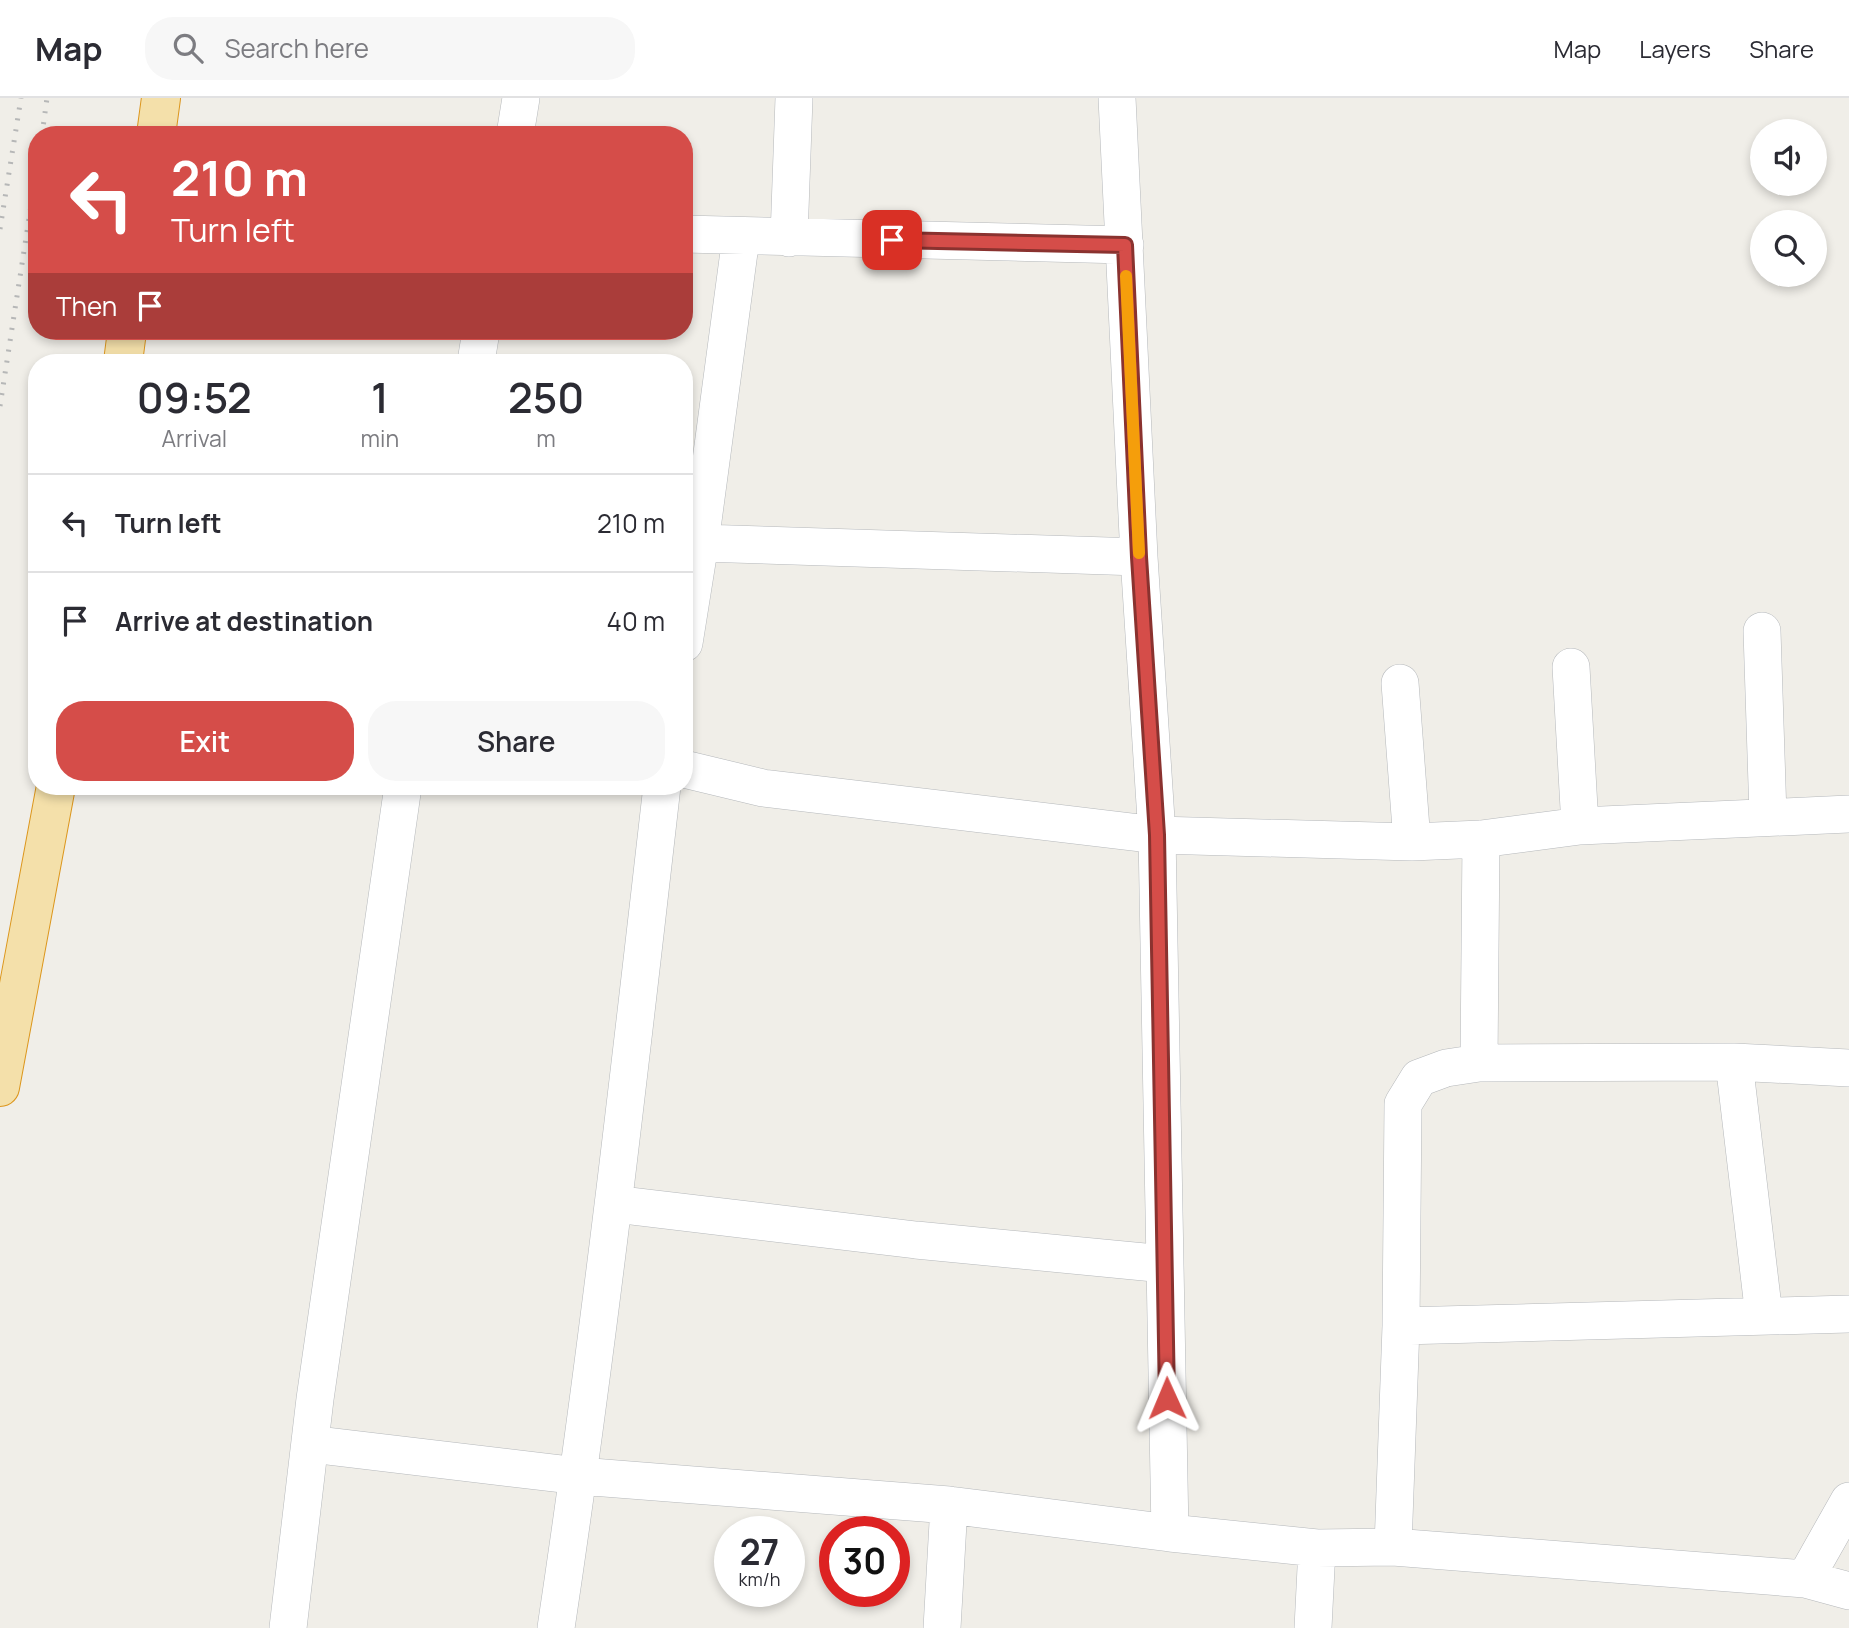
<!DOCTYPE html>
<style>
body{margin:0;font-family:Manrope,sans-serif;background:#f7f7f7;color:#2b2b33;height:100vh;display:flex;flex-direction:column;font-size:26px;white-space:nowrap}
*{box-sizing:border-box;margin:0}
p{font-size:23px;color:#7c7c81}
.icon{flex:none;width:38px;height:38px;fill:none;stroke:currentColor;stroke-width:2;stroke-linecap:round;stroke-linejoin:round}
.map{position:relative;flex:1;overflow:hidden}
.drawer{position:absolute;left:28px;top:256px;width:665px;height:441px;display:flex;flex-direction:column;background:#fff;border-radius:28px;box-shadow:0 4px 10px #0003}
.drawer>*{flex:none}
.hud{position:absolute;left:28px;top:28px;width:665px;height:214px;border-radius:28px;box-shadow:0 4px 10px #0003;background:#d54d49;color:#fff;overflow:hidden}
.buttons{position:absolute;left:1750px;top:21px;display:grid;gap:14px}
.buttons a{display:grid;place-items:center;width:77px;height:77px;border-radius:50%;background:#fff;box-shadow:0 4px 10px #0003;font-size:35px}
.speed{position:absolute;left:714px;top:1418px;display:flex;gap:14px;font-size:35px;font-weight:700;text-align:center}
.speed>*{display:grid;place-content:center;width:91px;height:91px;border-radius:50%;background:#fff;box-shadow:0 4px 10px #0003;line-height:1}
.speed small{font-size:18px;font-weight:400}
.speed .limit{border:10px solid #d22;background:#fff;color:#111}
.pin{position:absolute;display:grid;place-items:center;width:60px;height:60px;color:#fff;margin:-30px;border-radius:14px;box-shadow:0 4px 10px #0006}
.me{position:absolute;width:77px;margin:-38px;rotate:359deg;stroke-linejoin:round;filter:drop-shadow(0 0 5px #0008)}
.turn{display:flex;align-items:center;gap:24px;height:147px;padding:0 28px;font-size:32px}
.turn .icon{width:91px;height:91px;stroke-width:2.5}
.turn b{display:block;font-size:49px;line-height:60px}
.then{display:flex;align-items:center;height:66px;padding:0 28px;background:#0003;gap:14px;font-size:26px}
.eta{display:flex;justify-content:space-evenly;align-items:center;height:119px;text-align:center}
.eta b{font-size:42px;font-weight:600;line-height:49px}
.cta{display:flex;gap:14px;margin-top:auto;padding:14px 28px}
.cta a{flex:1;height:80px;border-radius:28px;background:#d54d49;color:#fff;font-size:28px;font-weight:600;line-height:80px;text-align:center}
.cta a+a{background:#f7f7f7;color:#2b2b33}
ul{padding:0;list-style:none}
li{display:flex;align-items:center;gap:21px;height:98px;padding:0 28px;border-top:2px solid #e1e1e2}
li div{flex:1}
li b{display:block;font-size:26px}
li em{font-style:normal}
header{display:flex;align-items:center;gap:42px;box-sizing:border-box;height:98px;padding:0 35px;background:#fff;border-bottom:2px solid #e1e1e2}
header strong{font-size:33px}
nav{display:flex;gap:38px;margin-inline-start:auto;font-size:24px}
.search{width:490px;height:63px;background:#f7f7f7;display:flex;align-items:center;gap:18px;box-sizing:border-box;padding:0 24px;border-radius:28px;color:#7c7c81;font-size:26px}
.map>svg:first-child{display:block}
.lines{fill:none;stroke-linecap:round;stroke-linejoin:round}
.minor-casing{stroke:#b5b8bb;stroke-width:38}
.trunk-casing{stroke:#dc961c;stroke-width:40}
.minor{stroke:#fff;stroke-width:37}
.trunk{stroke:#f4e0aa;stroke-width:38}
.rail{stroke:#b6b7b7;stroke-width:5;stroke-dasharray:2 9;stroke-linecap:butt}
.route-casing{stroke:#8a322f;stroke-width:18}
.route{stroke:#d54d49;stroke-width:12}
.slow{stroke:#f59e0b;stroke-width:12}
</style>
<header>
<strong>Map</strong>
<div class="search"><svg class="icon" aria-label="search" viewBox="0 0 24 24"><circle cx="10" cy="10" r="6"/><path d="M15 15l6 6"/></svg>Search here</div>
<nav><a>Map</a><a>Layers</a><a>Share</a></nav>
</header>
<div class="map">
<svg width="1849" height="1530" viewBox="0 0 1849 1530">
<rect width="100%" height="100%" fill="#f0eee8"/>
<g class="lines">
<g class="minor-casing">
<path id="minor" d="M1117 0 1139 459 1157 737 1170 1435
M515 37 521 0
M684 136 1125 147
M789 140 794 0
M476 264 481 233
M700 445 1139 459
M1762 533 1768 718
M684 545 700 445 741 139
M1571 569 1580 728
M1400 585 1412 744
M684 671 763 690 1157 737 1412 744 1481 741 1580 728 1849 716
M1734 964 1764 1218
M1479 965 1481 741
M614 1106 916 1142 1165 1166
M1401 1228 1849 1216
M310 1346 579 1378 949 1407 1170 1435 1317 1450 1393 1449 1805 1481 1849 1493
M1393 1449 1401 1228 1403 1006 1419 980 1446 970 1479 965 1734 964 1849 970
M1805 1481 1849 1403
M288 1530 315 1301 403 688
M556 1530C598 1250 630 969 662 688
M942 1530 949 1407
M1313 1530 1317 1450"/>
</g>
<g class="trunk-casing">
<path id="trunk" d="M156 37 161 0
M123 264 127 233
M0 989 56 688"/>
</g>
<use href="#minor" class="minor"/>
<use href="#trunk" class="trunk"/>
<path class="rail" d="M42 37 47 0
M0 131 21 0
M0 308 37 69"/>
</g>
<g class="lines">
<g class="route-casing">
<path id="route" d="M892 142 1125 147 1139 459 1157 737 1167 1300"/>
</g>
<use href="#route" class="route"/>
<path class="slow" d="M1126 178 1139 455"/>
</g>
</svg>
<div class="buttons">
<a><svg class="icon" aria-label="sound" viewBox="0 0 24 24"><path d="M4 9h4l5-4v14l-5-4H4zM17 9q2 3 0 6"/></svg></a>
<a><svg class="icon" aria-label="search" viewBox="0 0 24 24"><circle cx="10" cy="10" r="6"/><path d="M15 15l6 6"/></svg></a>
</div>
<div class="speed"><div>27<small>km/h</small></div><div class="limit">30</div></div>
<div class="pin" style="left:892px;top:142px;background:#d93025"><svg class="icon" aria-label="arrive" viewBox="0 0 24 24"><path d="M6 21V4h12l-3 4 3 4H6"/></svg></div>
<svg class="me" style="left:1167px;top:1300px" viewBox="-20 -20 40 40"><path d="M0-17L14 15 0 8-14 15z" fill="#d54d49" stroke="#fff" stroke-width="4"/></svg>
<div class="hud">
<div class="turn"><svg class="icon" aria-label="left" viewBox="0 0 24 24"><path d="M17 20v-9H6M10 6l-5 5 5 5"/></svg><div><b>210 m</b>Turn left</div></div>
<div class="then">Then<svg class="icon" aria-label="arrive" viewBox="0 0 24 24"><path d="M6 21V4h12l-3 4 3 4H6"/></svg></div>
</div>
<section class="drawer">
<div class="eta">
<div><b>09:52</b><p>Arrival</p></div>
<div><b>1</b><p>min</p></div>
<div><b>250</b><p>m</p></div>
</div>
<ul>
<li><svg class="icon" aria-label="left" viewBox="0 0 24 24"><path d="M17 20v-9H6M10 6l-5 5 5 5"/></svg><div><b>Turn left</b></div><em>210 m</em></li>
<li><svg class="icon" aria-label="arrive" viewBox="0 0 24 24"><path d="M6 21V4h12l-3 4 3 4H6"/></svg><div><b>Arrive at destination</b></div><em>40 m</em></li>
</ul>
<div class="cta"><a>Exit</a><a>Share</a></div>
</section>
</div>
